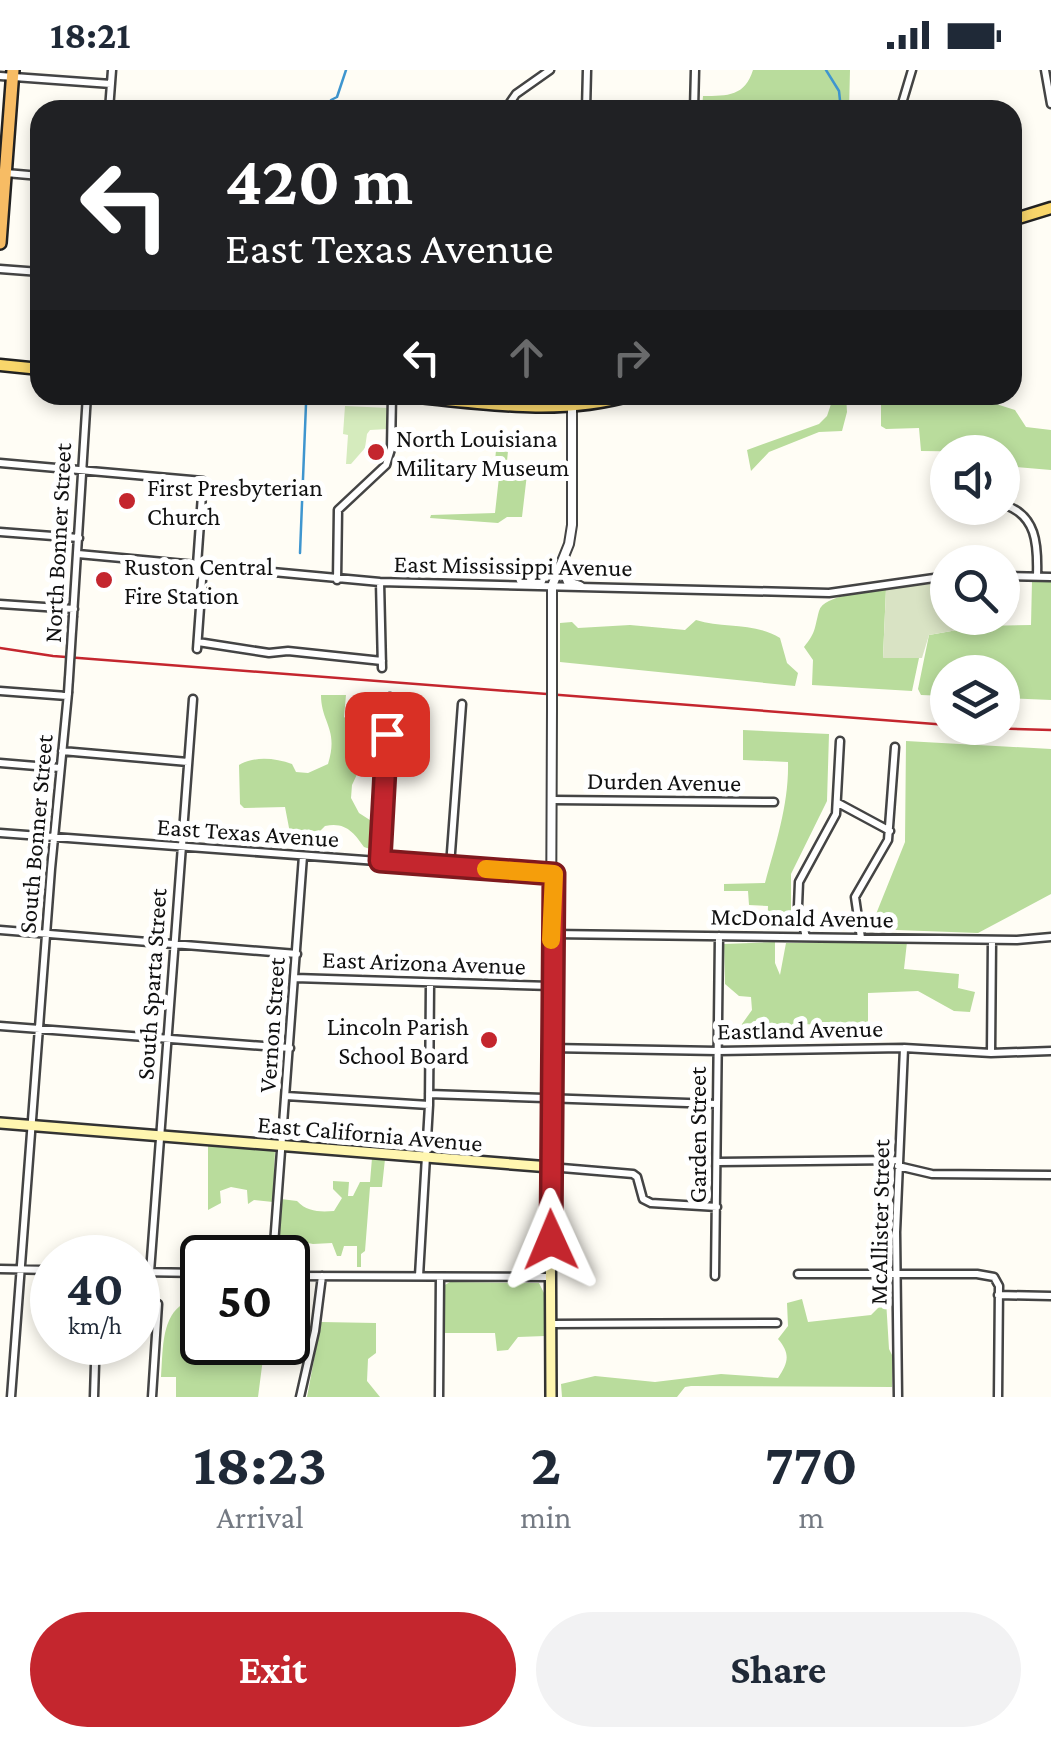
<!DOCTYPE html>
<style>
body{margin:0;font-family:"Crimson Pro",serif;background:#f2f2f3;color:#1f2937;height:100vh;display:flex;flex-direction:column;font-size:38px;white-space:nowrap}
*{box-sizing:border-box;margin:0}
p{font-size:32px;color:#747a83}
.icon{flex:none;width:55px;height:55px;fill:none;stroke:currentColor;stroke-width:2;stroke-linecap:round;stroke-linejoin:round}
.map{position:relative;height:1327px;overflow:hidden}
.sheet{display:flex;flex-direction:column;background:#fff;flex:1}
.sheet>*{flex:none}
.hud{position:absolute;left:30px;top:30px;width:992px;height:305px;border-radius:30px;box-shadow:0 5px 15px #0003;background:#202124;color:#fff;overflow:hidden}
.controls{position:absolute;left:930px;top:365px;display:grid;gap:20px}
.controls a{display:grid;place-items:center;width:90px;height:90px;border-radius:50%;background:#fff;box-shadow:0 5px 15px #0003;font-size:50px}
.speed{position:absolute;left:30px;top:1165px;display:flex;gap:20px;font-size:50px;font-weight:700;text-align:center}
.speed>*{display:grid;place-content:center;width:130px;height:130px;border-radius:50%;background:#fff;box-shadow:0 5px 15px #0003;line-height:1}
.speed small{font-size:25px;font-weight:400}
.speed .limit{border:5px solid #111;border-radius:15px;background:#fff;color:#111}
.pin{position:absolute;display:grid;place-items:center;width:85px;height:85px;color:#fff;margin:-42px;border-radius:20px;box-shadow:0 5px 15px #0006}
.me{position:absolute;width:110px;margin:-55px;rotate:359deg;stroke-linejoin:round;filter:drop-shadow(0 0 8px #0008)}
.turn{display:flex;align-items:center;gap:35px;height:210px;padding:0 30px;font-size:45px}
.turn .icon{width:130px;height:130px;stroke-width:2.5}
.turn b{display:block;font-size:70px;line-height:85px}
.lanes{display:flex;align-items:center;height:95px;padding:0 30px;background:#0003;justify-content:center;gap:50px;direction:ltr}
.lanes .off{opacity:.35}
.eta{display:flex;justify-content:space-evenly;align-items:center;height:170px;text-align:center}
.eta b{font-size:60px;font-weight:700;line-height:70px}
.button{display:flex;gap:20px;margin-top:auto;padding:20px 30px}
.button a{flex:1;height:115px;border-radius:60px;background:#c4262e;color:#fff;font-size:40px;font-weight:700;line-height:115px;text-align:center}
.button a+a{background:#f2f2f3;color:#1f2937}
.status{display:flex;justify-content:space-between;align-items:center;height:70px;padding:0 50px;background:#fff;direction:ltr}
.status svg{height:28px;fill:currentColor}
.map>svg:first-child{display:block}
.green{fill:#d5ebbd}
.forest{fill:#b9dc9c}
.cemetery{fill:#d9e3c4}
.lines{fill:none;stroke-linecap:round;stroke-linejoin:round}
.stream{stroke:#3f96cf;stroke-width:2.5}
.minor-casing{stroke:#444;stroke-width:11}
.tertiary-casing{stroke:#444;stroke-width:12}
.secondary-casing{stroke:#333;stroke-width:14}
.primary-casing{stroke:#222;stroke-width:15}
.trunk-casing{stroke:#222;stroke-width:16}
.minor{stroke:#fff;stroke-width:6}
.tertiary{stroke:#fff;stroke-width:8}
.secondary{stroke:#fff6b0;stroke-width:9}
.primary{stroke:#f9d66b;stroke-width:10}
.trunk{stroke:#f7bc64;stroke-width:11}
.rail{stroke:#c4262e;stroke-width:2.5}
.minor-bridge-casing{stroke:#444;stroke-width:11;stroke-linecap:butt}
.tertiary-bridge-casing{stroke:#444;stroke-width:12;stroke-linecap:butt}
.minor-bridge{stroke:#fff;stroke-width:6}
.tertiary-bridge{stroke:#fff;stroke-width:8}
.route-casing{stroke:#7f191e;stroke-width:25}
.route{stroke:#c4262e;stroke-width:18}
.slow{stroke:#f59e0b;stroke-width:18}
.poi-dot{fill:#c4262e;stroke:#fff;stroke-width:4}
.labels{text-anchor:middle;stroke-width:10;stroke-linejoin:round;paint-order:stroke}
.poi-label{font-size:25px;fill:#111;stroke:#fff;text-anchor:start}
.street-label{font-size:25px;fill:#111;stroke:#fff}
</style>
<div class="status"><b>18:21</b><svg viewBox="0 0 49 12"><path d="M0 12V9h3v3zM5 12V6h3v6zM10 12V3h3v9zM15 12V0h3v12zM26 1h20v11H26zM47 4h2v5h-2z"/></svg></div>
<div class="map">
<svg width="1051" height="1327" viewBox="0 0 1051 1327">
<rect width="100%" height="100%" fill="#fffdf5"/>
<path class="green" d="M345 336 389 338 388 359 370 360 367 364 365 378 351 394H346L348 365 343 364Z"/>
<path class="forest" d="M753 0H850L849 40 702 38 703 26C728 26 745 26 753 0Z
M834 325H846L847 342 842 361 819 362 769 382 751 401 747 380 819 354 827 346Z
M881 325H968L1015 340 1026 357 1051 360V400L1003 396 1002 382 921 381 919 358 886 359 881 356Z
M496 380 508 381 506 401 527 404 522 447H507L498 453 430 448 431 445 495 443 499 407 494 403Z
M1032 511 1051 512V630L1003 628 1002 602H948L947 626 921 625 918 619 929 565 980 556 1031 555Z
M886 519 883 587 919 588 912 621 812 615 813 590 804 577C816 562 814 560 819 541 824 524 868 523 886 519Z
M696 550C724 559 755 552 780 568L787 593 798 603 795 616 560 592V553L572 552 578 558 630 555 685 560Z
M321 625H346L344 647 356 655 360 698 352 715 351 728 359 743 373 752V774L370 779 364 777C355 764 346 751 325 756L315 766 290 763 285 737 244 738 240 734 239 695C254 686 275 688 292 694L296 702 308 703 328 694C339 659 321 653 321 625Z
M743 660 829 664 827 731 791 804V859L767 860 768 836 749 835 748 821H724V814L765 813C776 773 789 734 788 692L743 690Z
M906 671 1051 679V824L978 863 870 859 905 772Z
M775 872V893L780 905 786 873 907 872 904 899 959 904 958 918 975 922 970 942 954 941 918 921 868 923V971C850 972 842 967 830 955L801 954 780 966 757 970 740 966 742 954 752 940 751 927 739 926 725 914 724 874Z
M208 1075 275 1080 273 1132 254 1130 248 1134 247 1120 231 1117 220 1121 221 1133 208 1140Z
M372 1088 385 1089 382 1117H370L365 1181 361 1184V1197H357V1176H344L341 1186H337L332 1173 313 1174 278 1167 281 1129 297 1131C307 1142 320 1142 334 1141L342 1128 333 1119V1111L349 1112 348 1126H353L360 1112H370Z
M450 1212 539 1213 546 1227 545 1266 518 1267 508 1280 497 1281 495 1263H444L443 1216Z
M202 1214V1272L265 1273 258 1327H176V1307H161C163 1283 161 1251 180 1236H184L186 1248H191L194 1222Z
M802 1229 808 1252 871 1245 886 1230 889 1279 893 1287 892 1317 691 1316 685 1317 677 1327H562L561 1314 595 1306 655 1312 721 1304 778 1308C788 1293 791 1284 778 1269L788 1256 787 1233Z
M321 1252 376 1253V1283L368 1289 367 1311 380 1327H307Z"/>
<path class="cemetery" d="M947 512 948 548H980V556L929 565 922 588H883L886 519Z"/>
<g class="lines">
<path class="stream" d="M826 0 839 21 841 40
M332 40 331 30 337 27 346 0
M300 483 306 334"/>
<g class="minor-casing">
<path id="minor" d="M1045 0 1051 34
M0 6 111 14
M109 40 112 0
M505 40 516 24 550 0
M586 40 587 0
M694 40 695 0
M900 40 912 0
M6 103 40 106
M0 199 40 202
M0 393 203 411 197 495
M1002 434C1037 444 1038 475 1037 506
M0 462 79 468
M78 484 380 512 829 523 948 506
M1002 506 1051 507
M337 510 338 440 386 395 391 379 392 325
M380 512 382 598
M0 534 74 539
M73 546 87 325
M198 572 269 583 288 581 382 591
M197 579 203 496
M0 621 67 626
M62 681 188 692
M0 693 60 698
M553 730 774 732
M838 733 890 761
M0 763 552 804
M380 791 390 627
M450 796 462 634
M0 860 297 884
M552 864 1017 870 1051 867
M806 867 798 836 799 812 836 744 840 671
M861 868 855 827 888 770 895 677
M295 908 551 916
M0 956 290 978
M550 978 718 981 904 978 991 983 1051 981
M991 983 992 870
M429 1024 716 1034
M286 1026 429 1035
M718 1092 899 1090
M898 1096 932 1104 1051 1105
M550 1097 633 1104 637 1107 643 1129 651 1133 717 1137
M273 1188 303 786
M0 1199 52 1200
M138 1202 202 1203
M150 1202 193 629
M798 1204H977L994 1207 999 1216 998 1327
M288 1206 550 1207
M419 1206 429 1035 430 914
M715 1206 719 866
M998 1225 1051 1226
M551 1254 777 1253
M11 1327 51 799 68 623
M94 1327 95 1294
M152 1327 158 1234
M300 1327 315 1261 322 1206
M439 1327 440 1207
M898 1327 896 1162 904 978"/>
</g>
<g class="tertiary-casing">
<path id="tertiary" d="M562 496 568 512 580 516
M552 606V516L569 474 572 455V336
M550 1097 552 640"/>
</g>
<g class="secondary-casing">
<path id="secondary" d="M0 1053 550 1097 551 1327"/>
</g>
<g class="primary-casing">
<path id="primary" d="M1012 150 1051 138
M0 295 40 299
M399 325C475 332 557 347 631 325"/>
</g>
<g class="trunk-casing">
<path id="trunk" d="M0 173 13 0"/>
</g>
<use href="#minor" class="minor"/>
<use href="#tertiary" class="tertiary"/>
<use href="#secondary" class="secondary"/>
<use href="#primary" class="primary"/>
<use href="#trunk" class="trunk"/>
<path class="rail" d="M0 578 53 586 948 655
M983 658 1051 660"/>
<g class="minor-bridge-casing">
<path id="minor-bridge" d="M68 623 73 546"/>
</g>
<g class="tertiary-bridge-casing">
<path id="tertiary-bridge" d="M552 640V606"/>
</g>
<use href="#minor-bridge" class="minor-bridge"/>
<use href="#tertiary-bridge" class="tertiary-bridge"/>
</g>
<g class="lines">
<g class="route-casing">
<path id="route" d="M387 664 380 791 554 804 551 1170"/>
</g>
<use href="#route" class="route"/>
<path class="slow" d="M486 799 554 804 551 870"/>
</g>
<g class="poi-dot">
<circle cx="376" cy="382" r="10"/>
<circle cx="127" cy="431" r="10"/>
<circle cx="104" cy="510" r="10"/>
<circle cx="489" cy="970" r="10"/>
</g>
<g class="labels">
<g class="poi-label">
<text x="396" y="377">North Louisiana<tspan x="396" dy="29">Military Museum</tspan></text>
<text x="147" y="426">First Presbyterian<tspan x="147" dy="29">Church</tspan></text>
<text x="124" y="505">Ruston Central<tspan x="124" dy="29">Fire Station</tspan></text>
<text x="469" y="965" text-anchor="end">Lincoln Parish<tspan x="469" dy="29">School Board</tspan></text>
</g>
<g class="street-label">
<text transform="translate(57 473) rotate(-87)" y="9">North Bonner Street</text>
<text transform="translate(513 495) rotate(1)" y="9">East Mississippi Avenue</text>
<text transform="translate(664 711) rotate(1)" y="9">Durden Avenue</text>
<text transform="translate(248 762) rotate(4)" y="9">East Texas Avenue</text>
<text transform="translate(35 764) rotate(-85)" y="9">South Bonner Street</text>
<text transform="translate(802 847) rotate(1)" y="9">McDonald Avenue</text>
<text transform="translate(424 892) rotate(2)" y="9">East Arizona Avenue</text>
<text transform="translate(151 914) rotate(-86)" y="9">South Sparta Street</text>
<text transform="translate(271 955) rotate(-86)" y="9">Vernon Street</text>
<text transform="translate(800 959) rotate(-1)" y="9">Eastland Avenue</text>
<text transform="translate(370 1063) rotate(5)" y="9">East California Avenue</text>
<text transform="translate(697 1065) rotate(-90)" y="9">Garden Street</text>
<text transform="translate(879 1152) rotate(-89)" y="9">McAllister Street</text>
</g>
</g>
</svg>
<div class="controls">
<a><svg class="icon" aria-label="sound" viewBox="0 0 24 24"><path d="M4 9h4l5-4v14l-5-4H4zM17 9q2 3 0 6"/></svg></a>
<a><svg class="icon" aria-label="search" viewBox="0 0 24 24"><circle cx="10" cy="10" r="6"/><path d="M15 15l6 6"/></svg></a>
<a><svg class="icon" aria-label="layers" viewBox="0 0 24 24"><path d="M12 4l9 5-9 5-9-5zM3 14l9 5 9-5"/></svg></a>
</div>
<div class="speed"><div>40<small>km/h</small></div><div class="limit">50</div></div>
<div class="pin" style="left:387px;top:664px;background:#d93025"><svg class="icon" aria-label="arrive" viewBox="0 0 24 24"><path d="M6 21V4h12l-3 4 3 4H6"/></svg></div>
<svg class="me" style="left:551px;top:1170px" viewBox="-20 -20 40 40"><path d="M0-17L14 15 0 8-14 15z" fill="#c4262e" stroke="#fff" stroke-width="4"/></svg>
<div class="hud">
<div class="turn"><svg class="icon" aria-label="left" viewBox="0 0 24 24"><path d="M17 20v-9H6M10 6l-5 5 5 5"/></svg><div><b>420 m</b>East Texas Avenue</div></div>
<div class="lanes"><svg class="icon" aria-label="left" viewBox="0 0 24 24"><path d="M17 20v-9H6M10 6l-5 5 5 5"/></svg><svg class="icon off" aria-label="ahead" viewBox="0 0 24 24"><path d="M12 20V5M6 11l6-6 6 6"/></svg><svg class="icon off" aria-label="right" viewBox="0 0 24 24"><path d="M7 20v-9h11M14 6l5 5-5 5"/></svg></div>
</div>
</div>
<section class="sheet">
<div class="eta">
<div><b>18:23</b><p>Arrival</p></div>
<div><b>2</b><p>min</p></div>
<div><b>770</b><p>m</p></div>
</div>
<div class="button"><a>Exit</a><a>Share</a></div>
</section>
